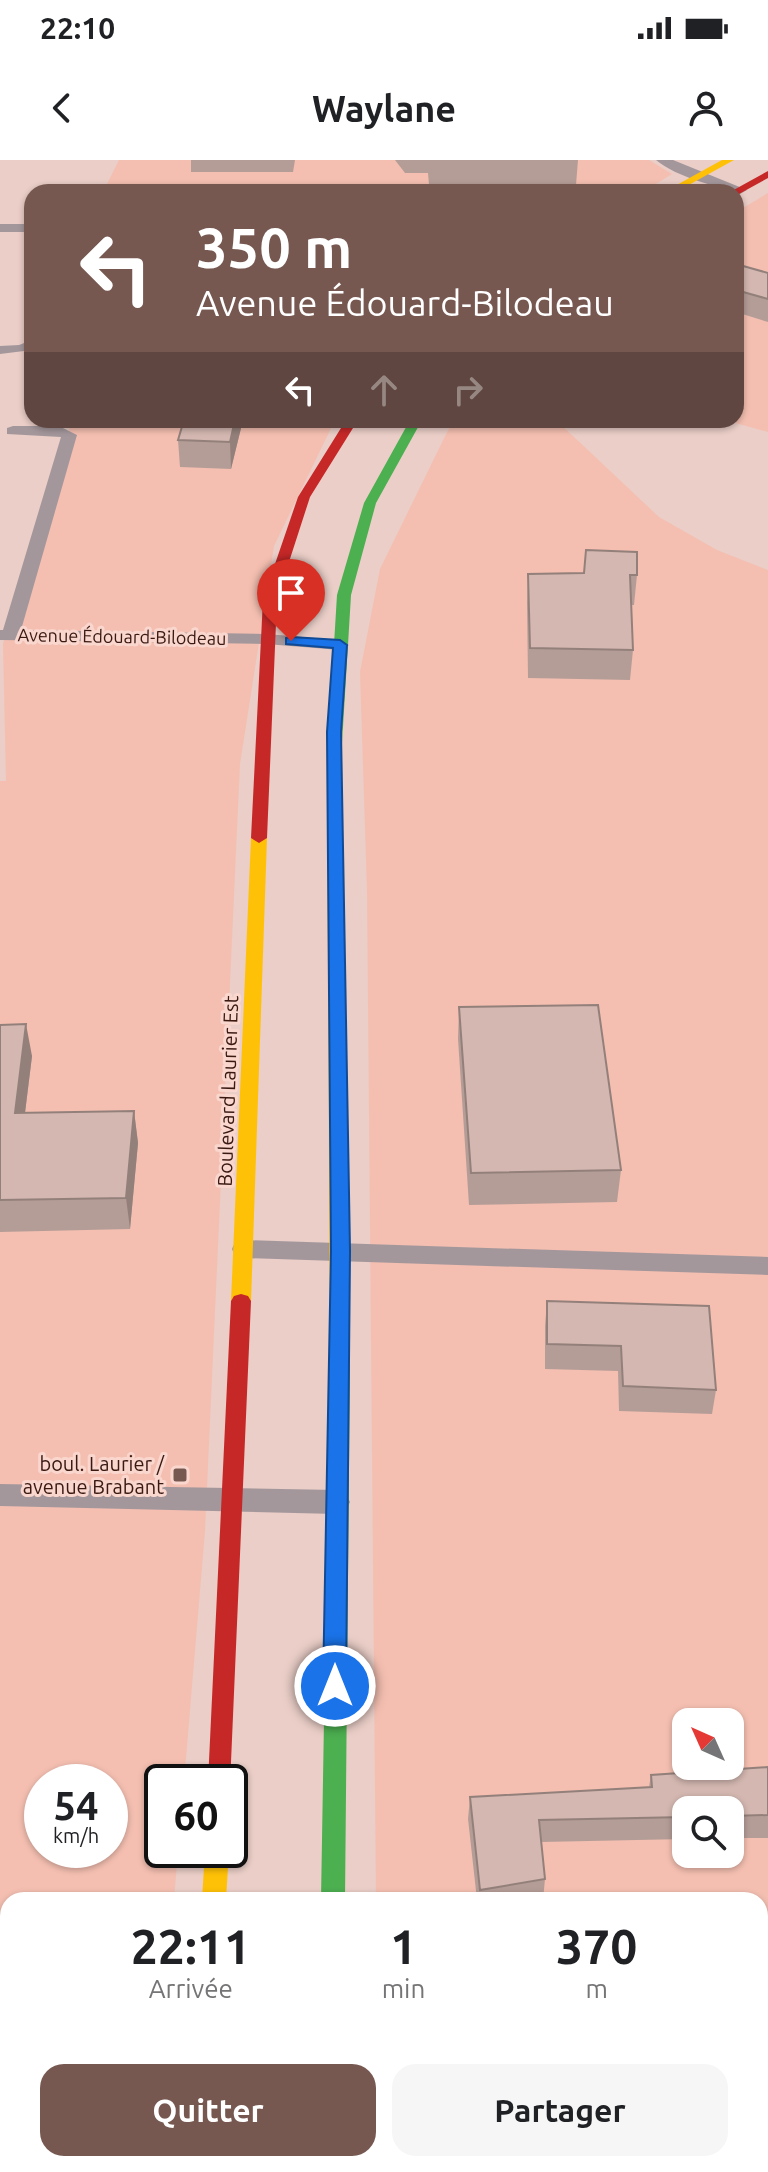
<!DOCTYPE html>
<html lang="fr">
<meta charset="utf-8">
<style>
body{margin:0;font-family:Ubuntu,sans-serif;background:#f6f6f6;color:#202124;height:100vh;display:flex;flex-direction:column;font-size:30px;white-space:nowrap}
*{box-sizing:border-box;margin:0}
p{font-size:26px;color:#757577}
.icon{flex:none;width:44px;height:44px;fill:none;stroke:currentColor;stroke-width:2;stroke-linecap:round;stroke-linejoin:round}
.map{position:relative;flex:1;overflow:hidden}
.panel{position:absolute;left:0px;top:1732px;width:768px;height:280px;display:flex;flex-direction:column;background:#fff;border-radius:24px 24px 0 0;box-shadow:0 2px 6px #0004}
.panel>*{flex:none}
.top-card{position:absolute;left:24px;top:24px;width:720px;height:244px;border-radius:24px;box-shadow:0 2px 6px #0004;background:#775851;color:#fff;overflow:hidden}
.needle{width:52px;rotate:315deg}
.buttons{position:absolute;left:672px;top:1548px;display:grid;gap:16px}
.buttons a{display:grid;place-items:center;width:72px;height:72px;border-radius:16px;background:#fff;box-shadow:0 2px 6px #0004;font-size:40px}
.speed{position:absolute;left:24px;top:1604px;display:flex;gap:16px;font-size:40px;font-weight:700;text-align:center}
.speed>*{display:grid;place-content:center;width:104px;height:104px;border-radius:50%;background:#fff;box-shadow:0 2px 6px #0004;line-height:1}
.speed small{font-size:20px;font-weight:400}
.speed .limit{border:4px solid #111;border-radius:12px;background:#fff;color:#111}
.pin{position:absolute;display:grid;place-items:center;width:68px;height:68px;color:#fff;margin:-82px -34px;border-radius:50% 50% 50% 0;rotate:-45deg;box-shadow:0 0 8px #0007}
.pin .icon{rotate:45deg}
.me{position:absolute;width:88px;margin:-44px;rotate:0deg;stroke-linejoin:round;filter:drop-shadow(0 0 6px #0008)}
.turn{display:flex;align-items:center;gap:28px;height:168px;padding:0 40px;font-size:36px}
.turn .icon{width:104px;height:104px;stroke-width:2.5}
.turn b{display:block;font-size:56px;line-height:68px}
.lanes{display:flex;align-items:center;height:76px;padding:0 40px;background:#0003;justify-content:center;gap:40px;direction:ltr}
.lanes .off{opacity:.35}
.eta{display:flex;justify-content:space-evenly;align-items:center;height:136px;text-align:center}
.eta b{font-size:48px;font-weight:700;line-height:56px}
.action{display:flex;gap:16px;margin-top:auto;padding:16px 40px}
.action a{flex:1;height:92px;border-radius:24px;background:#775851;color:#fff;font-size:32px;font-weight:700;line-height:92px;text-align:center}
.action a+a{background:#f6f6f6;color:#202124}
.status{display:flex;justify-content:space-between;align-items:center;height:56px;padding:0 40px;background:#fff;direction:ltr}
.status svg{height:22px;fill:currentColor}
header{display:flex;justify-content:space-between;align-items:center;height:104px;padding:0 40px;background:#fff;font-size:36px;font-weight:700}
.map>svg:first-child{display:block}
.built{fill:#f4bfb1;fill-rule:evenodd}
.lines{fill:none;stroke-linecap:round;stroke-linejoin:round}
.street{fill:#a4979c;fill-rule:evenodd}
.fast{fill:#4caf50;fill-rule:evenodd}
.slow{fill:#ffc107;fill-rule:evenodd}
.jam{fill:#c62828;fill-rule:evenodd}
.wall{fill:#b59d97}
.shaded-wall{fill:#94807b}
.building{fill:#d3b7b0;stroke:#94807b;stroke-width:2}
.route{fill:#1a73e8;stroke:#114b97;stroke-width:2}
.poi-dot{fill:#775851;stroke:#fad7ce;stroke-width:3}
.labels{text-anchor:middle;stroke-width:6;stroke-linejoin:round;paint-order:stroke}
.far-street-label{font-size:18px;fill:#391912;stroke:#fad7ce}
.street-label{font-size:20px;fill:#391912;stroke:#fad7ce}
.poi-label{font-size:20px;fill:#391912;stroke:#fad7ce;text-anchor:end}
</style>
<div class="status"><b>22:10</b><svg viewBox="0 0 49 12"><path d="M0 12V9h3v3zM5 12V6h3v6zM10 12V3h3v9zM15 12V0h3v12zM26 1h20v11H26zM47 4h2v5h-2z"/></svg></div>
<header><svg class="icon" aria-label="back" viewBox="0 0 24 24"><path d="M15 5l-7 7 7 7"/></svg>Waylane<svg class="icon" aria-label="person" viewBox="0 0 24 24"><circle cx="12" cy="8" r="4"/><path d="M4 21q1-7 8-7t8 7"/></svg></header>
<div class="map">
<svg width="768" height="2012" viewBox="0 0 768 2012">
<rect width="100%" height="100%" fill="#eacec7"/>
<path class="built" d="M119 0H649L672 14 643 32H207L205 27 107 24Z
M768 33V272L725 260H736V52Z
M72 260H335L274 386 240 604 205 1371 184 1622H162V1690H178L174 1740H8V2004H140L138 2012H0V621H6L3 484ZM42 1622H110V1690H42Z
M453 260H556L659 357 717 390 768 410V2012H355L356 2004H760V1740H376L367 731 360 512 380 409ZM686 1562H730V1606H686ZM686 1650H730V1694H686Z"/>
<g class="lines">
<path class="street" d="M656 0H673L747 30 740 34C714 25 678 18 656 0Z
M0 64H32V72H0Z
M32 180V190L0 194V186L19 185Z
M13 266H59L77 275 21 470 266 474 340 480 349 485 340 490 266 484 0 480V470H3L61 277 7 274V268Z
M244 1080 768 1097V1115L244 1098 235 1096 232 1089 235 1082Z
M0 1324 336 1330 346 1334 350 1342 346 1350 336 1354 0 1346Z"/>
<path class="fast" d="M410 260H422L376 343 351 435 341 600 334 604 327 600 337 435 364 343Z
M340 1193 347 1196 350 1201 345 1740H321L330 1201 333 1196Z"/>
<path class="slow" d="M722 0H734L676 32H664Z
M334 596 341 600 350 1201 347 1206 340 1209 333 1206 330 1201 327 600Z
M259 673 267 678 251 1141 248 1146H234L231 1141 251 678Z
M205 1690H229L226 1740H202Z
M306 2004H332L331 2012H305Z"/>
<path class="jam" d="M768 11V18L739 34 730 32Z
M346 260H358L310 337 277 439 267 678 259 683 251 678 263 439 298 337Z
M241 1134 248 1136 251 1141 230 1625V1622H208L231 1141 234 1136Z
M166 2004H192L191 2012H165Z"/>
</g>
<path class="wall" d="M191 0H295L293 12H191Z
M395 0H578L576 25H429L428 13H405Z
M736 104 768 113V162L736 152Z
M184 260H243L231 309 180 307 178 280Z
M586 390 637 415 634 445H631L633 490 630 520 528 518 527 444 528 414 584 413Z
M459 847 621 1010 617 1042 469 1045 458 879Z
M0 865 32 896 25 953 134 951 138 983 130 1069 0 1072Z
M547 1141 716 1230 712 1254 619 1251 618 1211 545 1209V1166Z
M768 1607V1678H730V1650H686V1679L541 1682 545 1719 543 1740H477L468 1659 470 1637 649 1627 651 1615Z"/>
<path class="shaded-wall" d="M235 260H243L231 309 230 282Z
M26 864 32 896 21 985 15 953Z
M134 951 138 983 130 1069 126 1038Z"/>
<path class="building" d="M736 104 768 113V139L736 130Z
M184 260H235L230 282 178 280Z
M586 390 637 392V415H630L633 490 530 488 528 414 584 413Z
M598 845 621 1010 471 1013 459 847Z
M26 864 15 953 134 951 126 1038 0 1040V865Z
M547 1141 709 1146 716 1230 623 1226 621 1186 547 1184Z
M768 1607V1655L730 1656V1650H686V1657L539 1660 545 1719 480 1730 470 1637 652 1627 651 1615Z
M760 1846H768V2012H493V2004H760Z"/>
<path class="route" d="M291 477 340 480 347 485 341 572 350 1091 346 1526 343 1533 335 1536 327 1533 323 1526 331 1091 327 572 333 488 286 484V478Z"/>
<rect class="poi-dot" x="172" y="1307" width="16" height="16" rx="4"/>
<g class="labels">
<g class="far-street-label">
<text transform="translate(122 477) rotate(1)" y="6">Avenue Édouard-Bilodeau</text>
</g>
<g class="street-label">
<text transform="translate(228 931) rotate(-88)" y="7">Boulevard Laurier Est</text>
</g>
<g class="poi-label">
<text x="164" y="1311">boul. Laurier /<tspan x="164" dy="23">avenue Brabant</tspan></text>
</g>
</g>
</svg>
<div class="buttons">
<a><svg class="needle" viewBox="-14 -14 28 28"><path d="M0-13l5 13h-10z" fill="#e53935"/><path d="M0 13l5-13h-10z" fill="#757577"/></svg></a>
<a><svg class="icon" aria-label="search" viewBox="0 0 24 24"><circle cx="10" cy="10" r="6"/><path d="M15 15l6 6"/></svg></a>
</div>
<div class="speed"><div>54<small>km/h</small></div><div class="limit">60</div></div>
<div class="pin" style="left:291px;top:481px;background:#d93025"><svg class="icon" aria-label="arrive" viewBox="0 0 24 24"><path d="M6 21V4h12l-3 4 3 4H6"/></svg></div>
<svg class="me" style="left:335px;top:1526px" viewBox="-20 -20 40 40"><circle r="17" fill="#1a73e8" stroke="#fff" stroke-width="3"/><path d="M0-11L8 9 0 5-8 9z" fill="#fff"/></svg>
<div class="top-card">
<div class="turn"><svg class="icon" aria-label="left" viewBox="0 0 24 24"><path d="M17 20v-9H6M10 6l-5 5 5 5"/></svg><div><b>350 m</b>Avenue Édouard-Bilodeau</div></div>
<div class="lanes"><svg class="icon" aria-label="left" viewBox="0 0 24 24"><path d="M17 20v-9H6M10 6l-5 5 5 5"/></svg><svg class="icon off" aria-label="ahead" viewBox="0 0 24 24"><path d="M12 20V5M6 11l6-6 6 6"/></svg><svg class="icon off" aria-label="right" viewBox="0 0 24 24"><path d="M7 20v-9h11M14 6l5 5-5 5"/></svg></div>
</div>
<section class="panel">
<div class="eta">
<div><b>22:11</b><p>Arrivée</p></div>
<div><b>1</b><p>min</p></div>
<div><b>370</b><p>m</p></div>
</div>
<div class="action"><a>Quitter</a><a>Partager</a></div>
</section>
</div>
